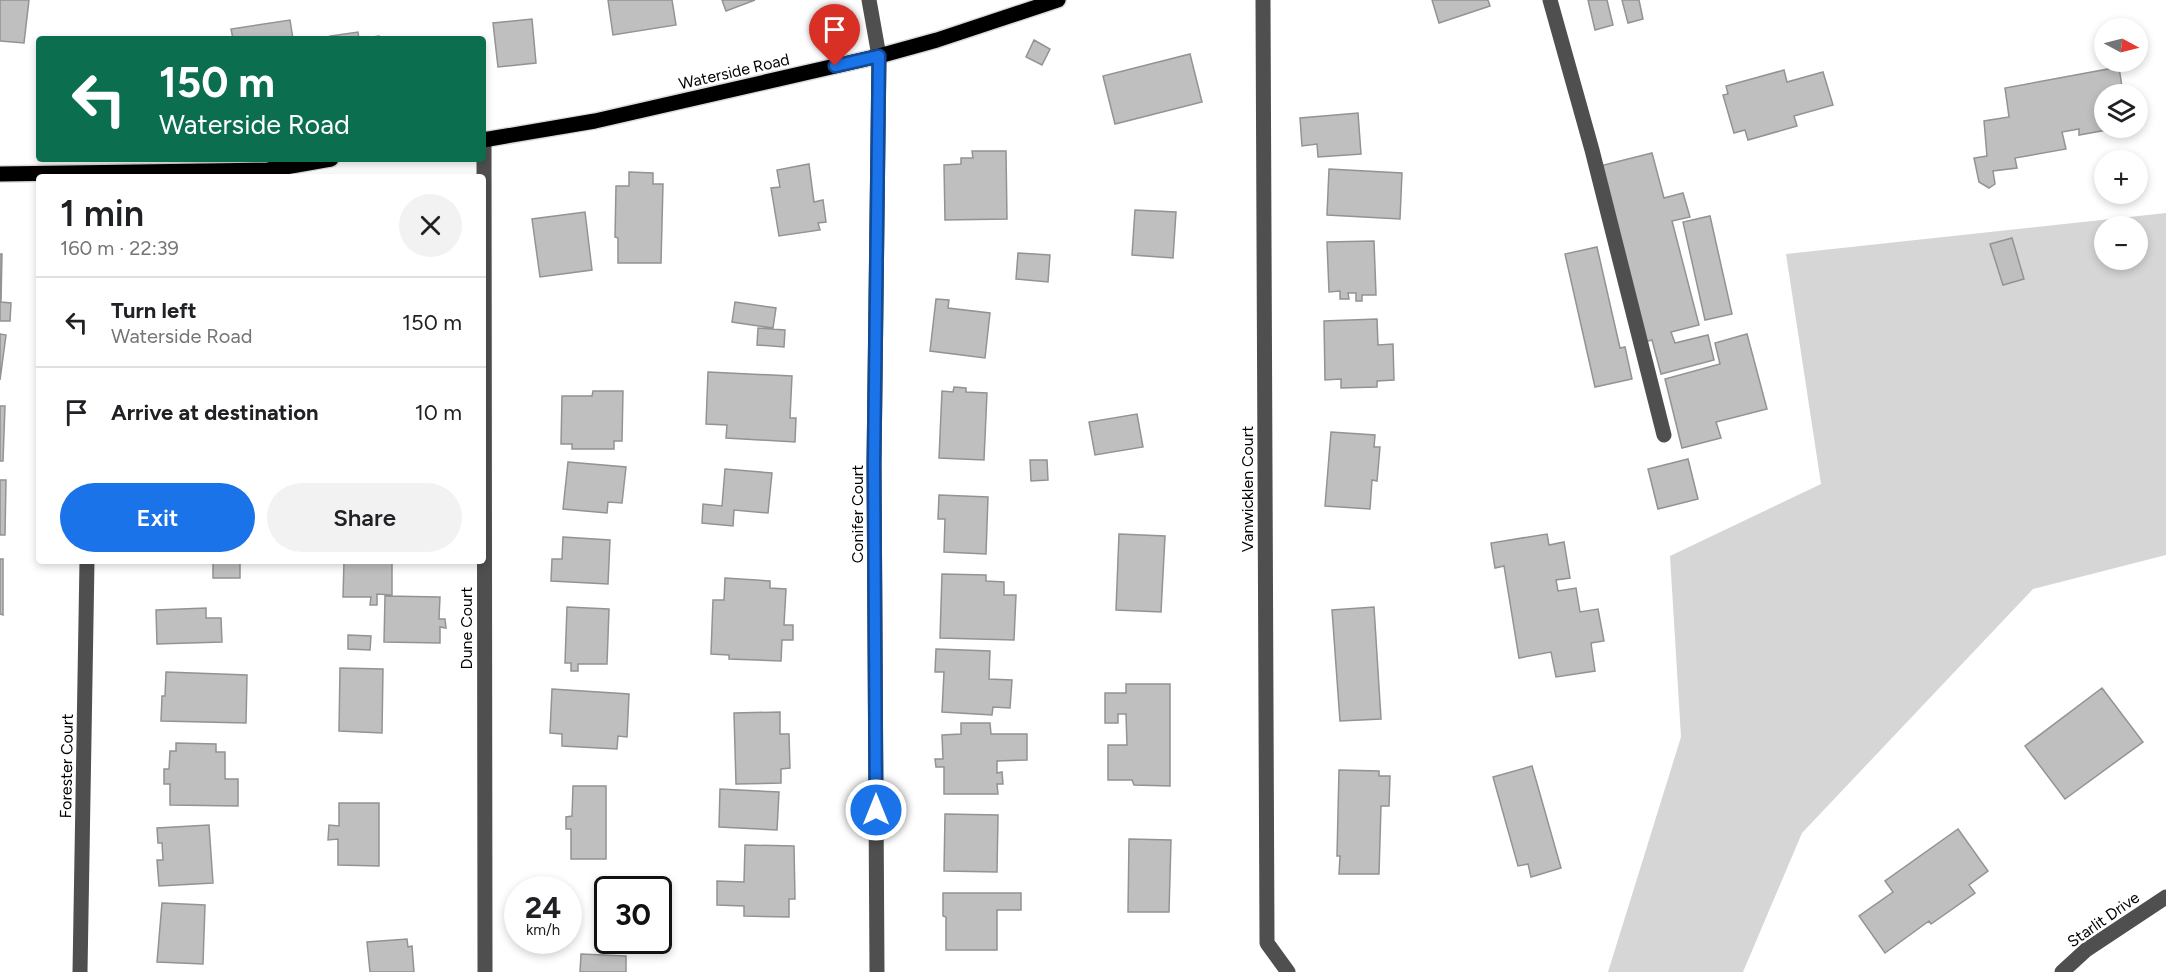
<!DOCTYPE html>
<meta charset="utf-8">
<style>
body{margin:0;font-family:Figtree,sans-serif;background:#f2f2f2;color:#202124;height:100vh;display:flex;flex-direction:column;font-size:22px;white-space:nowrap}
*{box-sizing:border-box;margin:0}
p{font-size:20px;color:#757577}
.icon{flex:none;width:33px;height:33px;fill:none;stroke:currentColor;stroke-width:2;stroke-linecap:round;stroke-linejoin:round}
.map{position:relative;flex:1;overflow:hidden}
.drawer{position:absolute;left:36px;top:174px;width:450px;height:390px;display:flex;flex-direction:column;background:#fff;border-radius:6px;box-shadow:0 3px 9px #0003}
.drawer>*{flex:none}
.guide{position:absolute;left:36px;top:36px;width:450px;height:126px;border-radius:6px;box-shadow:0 3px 9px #0003;background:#0b6e4f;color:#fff;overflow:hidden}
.needle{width:39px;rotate:97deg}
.tools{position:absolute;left:2094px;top:18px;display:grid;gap:12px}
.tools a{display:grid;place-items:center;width:54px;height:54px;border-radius:50%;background:#fff;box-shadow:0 3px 9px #0003;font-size:30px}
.speed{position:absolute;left:504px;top:876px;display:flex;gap:12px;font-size:30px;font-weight:700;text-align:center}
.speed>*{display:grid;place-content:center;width:78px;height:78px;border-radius:50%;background:#fff;box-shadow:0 3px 9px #0003;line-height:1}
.speed small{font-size:15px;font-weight:400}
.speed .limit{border:3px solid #111;border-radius:9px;background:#fff;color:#111}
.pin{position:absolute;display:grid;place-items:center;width:51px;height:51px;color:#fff;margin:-62px -26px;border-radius:50% 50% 50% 0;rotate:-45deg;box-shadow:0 0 6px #0007}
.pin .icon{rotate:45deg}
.me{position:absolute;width:66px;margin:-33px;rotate:0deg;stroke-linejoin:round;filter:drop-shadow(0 0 4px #0008)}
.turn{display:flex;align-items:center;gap:21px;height:126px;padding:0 24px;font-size:27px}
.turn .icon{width:78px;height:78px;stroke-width:2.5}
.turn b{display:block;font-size:42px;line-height:51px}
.round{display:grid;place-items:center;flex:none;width:63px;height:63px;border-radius:32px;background:#f2f2f2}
.summary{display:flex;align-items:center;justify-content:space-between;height:102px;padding:0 24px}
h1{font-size:36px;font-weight:600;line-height:45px}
.button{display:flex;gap:12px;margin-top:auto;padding:12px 24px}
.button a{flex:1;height:69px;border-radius:36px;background:#1a73e8;color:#fff;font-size:24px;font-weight:600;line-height:69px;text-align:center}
.button a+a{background:#f2f2f2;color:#202124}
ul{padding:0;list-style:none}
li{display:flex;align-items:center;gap:18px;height:90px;padding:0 24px;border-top:2px solid #e0e0e0}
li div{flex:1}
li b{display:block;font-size:22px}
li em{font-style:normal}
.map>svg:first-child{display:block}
.green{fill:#d6d6d6;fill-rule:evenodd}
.building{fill:#bfbfbf;stroke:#939393;stroke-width:1.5}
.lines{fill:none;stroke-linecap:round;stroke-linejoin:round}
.major-casing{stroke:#dbdbdb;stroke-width:18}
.minor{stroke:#4f4f4f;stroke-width:15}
.major{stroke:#000;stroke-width:15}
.route-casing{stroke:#114b97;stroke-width:15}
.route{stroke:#1a73e8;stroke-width:10}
.labels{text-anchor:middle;stroke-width:4.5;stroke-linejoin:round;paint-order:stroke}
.street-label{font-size:16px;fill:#000;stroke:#fff}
</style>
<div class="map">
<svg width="2166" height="972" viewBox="0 0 2166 972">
<rect width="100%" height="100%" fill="#fff"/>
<path class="green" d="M2166 213V555L2033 589 1802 833 1743 972H1608L1681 737 1670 556 1821 484 1786 254ZM2104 226H2138V260H2104Z"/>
<path class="building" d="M0 0H29L24 43 0 41Z
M608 0H672L676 25 613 35Z
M722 0H755L726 11Z
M1432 0H1488L1490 6 1439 23Z
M1588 0H1607L1613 25 1595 30Z
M1622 0H1639L1643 19 1628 23Z
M532 19 536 63 498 67 493 23Z
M290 20 293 39H233L231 29Z
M358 32 359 39 379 36 380 39H331L330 36Z
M1034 40 1050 49 1042 65 1026 57Z
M1190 54 1202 102 1115 124 1103 76Z
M2119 67 2123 94H2104V128H2118L2079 135V129L2062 132 2066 149 2015 158 2017 168 1993 171 1995 184 1989 188 1979 182 1974 158 1987 156 1984 121 2009 117 2005 88Z
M1784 70 1787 82 1823 72 1833 105 1794 116 1797 126 1748 140 1745 130 1734 133 1723 95 1728 94 1726 86Z
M1358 113 1361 154 1318 157 1317 144 1302 146 1300 118Z
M972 151H1006L1007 219 945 220 944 165 961 164V158H973Z
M1652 153 1664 198 1683 193 1690 217 1672 221 1699 325 1671 332 1675 343 1708 335 1714 360 1661 374 1652 340 1644 342 1600 166Z
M809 164 814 202 823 200 826 222 818 223 820 230 779 236 771 188 780 187 777 170Z
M1329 169 1402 173 1400 219 1327 215Z
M629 172 653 173V184H663L661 263H618V238L615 237 616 186H629Z
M1135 210 1176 212 1173 258 1132 255Z
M585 212 592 270 540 277 532 219Z
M1710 216 1732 314 1705 320 1683 222Z
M2012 238 2024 279 2003 285 1990 244Z
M1374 241 1376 295H1362V301H1356V293H1348L1349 299H1340V291L1329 292 1327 242Z
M1597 247 1620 348 1625 347 1632 379 1595 387 1565 254Z
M1018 253 1050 255 1048 282 1016 279Z
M0 254H2L1 302 11 303 10 321H0Z
M936 299 949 300 948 308 990 313 985 358 930 351Z
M735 302 776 308 773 328 732 322Z
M1377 319 1378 345 1393 344 1394 380 1377 381V387L1341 388V379L1325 380 1324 321Z
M758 328 785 330 784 347 757 345Z
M0 334 6 335 0 380Z
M1747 334 1767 409 1716 422 1721 438 1682 448 1665 379 1720 364 1715 343Z
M708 372 792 376 790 418H796L795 442 726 438 727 425 706 424Z
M954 387 966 388V392L987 393 984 460 939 458 942 391 953 392Z
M593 391H623L622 441H614V449H572V444H561L562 396H592Z
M0 406H5L3 461H0Z
M1137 414 1143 447 1095 455 1089 422Z
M1331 432 1375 435 1374 447H1380L1377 481 1372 480 1370 509 1325 506Z
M1688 459 1698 499 1658 509 1648 469Z
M1030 460H1047L1048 480 1031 481Z
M568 462 626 467 622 503 608 502 607 513 563 509Z
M725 469 772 473 768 513 734 510 733 526 702 523 703 504 722 506Z
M0 480H6L5 535H0Z
M939 495 988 497 986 554 944 552 945 519H938Z
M1119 534 1165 536 1161 612 1116 610Z
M1547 534 1549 545 1564 542 1570 578 1556 580 1558 591 1576 588 1580 612 1598 609 1604 641 1591 643 1595 671 1556 677 1551 652 1519 658 1504 566 1495 568 1491 543Z
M563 537 610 540 608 584 551 581 552 559H562Z
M0 559H3V615L0 614Z
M213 561H240V578H213Z
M344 561H392V595L377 594V605H370L371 597H343Z
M942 574 986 575V581L1004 582V595H1016L1014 640 940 638Z
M725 578 770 581V588L786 589 784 625H793V640H782L781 661 729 659V655L711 654 713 600H724Z
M385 596 440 597 439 619H445L446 628 440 627V643L384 642Z
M567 607 609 609 607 664H578V671H571V663H565Z
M1374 607 1381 719 1340 721 1332 610Z
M206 608V618H221L222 642 157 644 156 610Z
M348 635 371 636 370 650 348 649Z
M936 649 990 651 989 679 1012 680 1010 708 993 707 992 715 942 712 944 672H935Z
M340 668 383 669 382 733 339 731Z
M166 672 247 675 246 723 161 721 162 696H165Z
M1126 684H1170V786L1134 785 1132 780H1108V745H1127L1126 714H1118V723H1105V693H1126Z
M2102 688 2143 742 2065 799 2025 746Z
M552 689 629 694 627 737 618 736 617 749 562 746V734L550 733Z
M780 712V734H789L790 768 781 769V783L736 784 734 713Z
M961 723H990L991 734H1027V760L997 761V773L1002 772 1003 784H997L998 794H944V767H936L935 759H943L942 735 961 734Z
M176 743 216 744V752H225V779H238V806L170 805V784H164V769H169L170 751H176Z
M1532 766 1561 868 1531 877 1528 864 1518 866 1493 777Z
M1339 770 1379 771V776H1390L1389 806H1381L1379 874H1339L1340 856H1337Z
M573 786H606V859H571V829H566V817L572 816Z
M720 789 779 792 777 830 719 827Z
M339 803H379V866L338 865V839L328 840 329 825 339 826Z
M945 814 998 815 997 872 944 871Z
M209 825 213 883 159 886 157 860H163L162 843H158L157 828Z
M1958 829 1988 871 1969 885 1975 893 1931 924 1929 921 1885 953 1859 916 1893 892 1885 881Z
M1129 839 1171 840 1169 912H1128Z
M745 845 794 846 795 899H789V917L744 916V906L717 905V881L744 882Z
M943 893H1021V910H997V950H946V917L943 916Z
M162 903 205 905 203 964 157 962Z
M407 939 408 947 412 946 414 972H370L367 942Z
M581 954 626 956V972H580Z"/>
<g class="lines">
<g class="major-casing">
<path id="major" d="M483 140 595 121 879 56 937 40 1058 0
M0 174 268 170 331 159"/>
</g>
<path class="minor" d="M869 0 879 56 874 464 877 972
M1263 0 1267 943 1288 972
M1550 0 1592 150 1664 435
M484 140 485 972
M80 972 87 561
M2062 972 2086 950 2166 897"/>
<use href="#major" class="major"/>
</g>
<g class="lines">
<g class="route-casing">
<path id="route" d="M835 66 879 56 874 464 876 810"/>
</g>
<use href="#route" class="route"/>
</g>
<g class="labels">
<g class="street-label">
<text transform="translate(734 71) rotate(-13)" y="6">Waterside Road</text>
<text transform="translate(1247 489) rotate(-90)" y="6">Vanwicklen Court</text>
<text transform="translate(857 514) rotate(-90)" y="6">Conifer Court</text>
<text transform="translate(466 628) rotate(-90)" y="6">Dune Court</text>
<text transform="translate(66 766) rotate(-89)" y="6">Forester Court</text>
<text transform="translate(2103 919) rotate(-35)" y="6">Starlit Drive</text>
</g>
</g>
</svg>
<div class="tools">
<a><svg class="needle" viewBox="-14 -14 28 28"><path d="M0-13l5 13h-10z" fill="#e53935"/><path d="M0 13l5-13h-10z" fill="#757577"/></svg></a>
<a><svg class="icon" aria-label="layers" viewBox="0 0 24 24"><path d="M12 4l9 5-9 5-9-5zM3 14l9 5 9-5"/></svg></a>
<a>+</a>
<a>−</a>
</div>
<div class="speed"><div>24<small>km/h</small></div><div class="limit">30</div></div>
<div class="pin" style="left:835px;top:66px;background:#d93025"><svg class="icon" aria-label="arrive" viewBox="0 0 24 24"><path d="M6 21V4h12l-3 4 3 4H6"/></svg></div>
<svg class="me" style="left:876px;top:810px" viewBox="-20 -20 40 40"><circle r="17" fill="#1a73e8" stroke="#fff" stroke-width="3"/><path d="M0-11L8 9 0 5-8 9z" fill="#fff"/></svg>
<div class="guide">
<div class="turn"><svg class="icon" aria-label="left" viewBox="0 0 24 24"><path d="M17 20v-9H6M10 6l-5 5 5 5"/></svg><div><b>150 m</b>Waterside Road</div></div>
</div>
<section class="drawer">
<div class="summary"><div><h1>1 min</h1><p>160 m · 22:39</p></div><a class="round"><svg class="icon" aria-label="close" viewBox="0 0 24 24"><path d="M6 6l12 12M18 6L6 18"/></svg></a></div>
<ul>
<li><svg class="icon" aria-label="left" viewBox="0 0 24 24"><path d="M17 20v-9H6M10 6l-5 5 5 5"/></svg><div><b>Turn left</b><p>Waterside Road</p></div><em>150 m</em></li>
<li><svg class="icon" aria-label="arrive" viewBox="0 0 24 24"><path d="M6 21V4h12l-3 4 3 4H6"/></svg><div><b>Arrive at destination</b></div><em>10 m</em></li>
</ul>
<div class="button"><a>Exit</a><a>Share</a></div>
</section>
</div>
